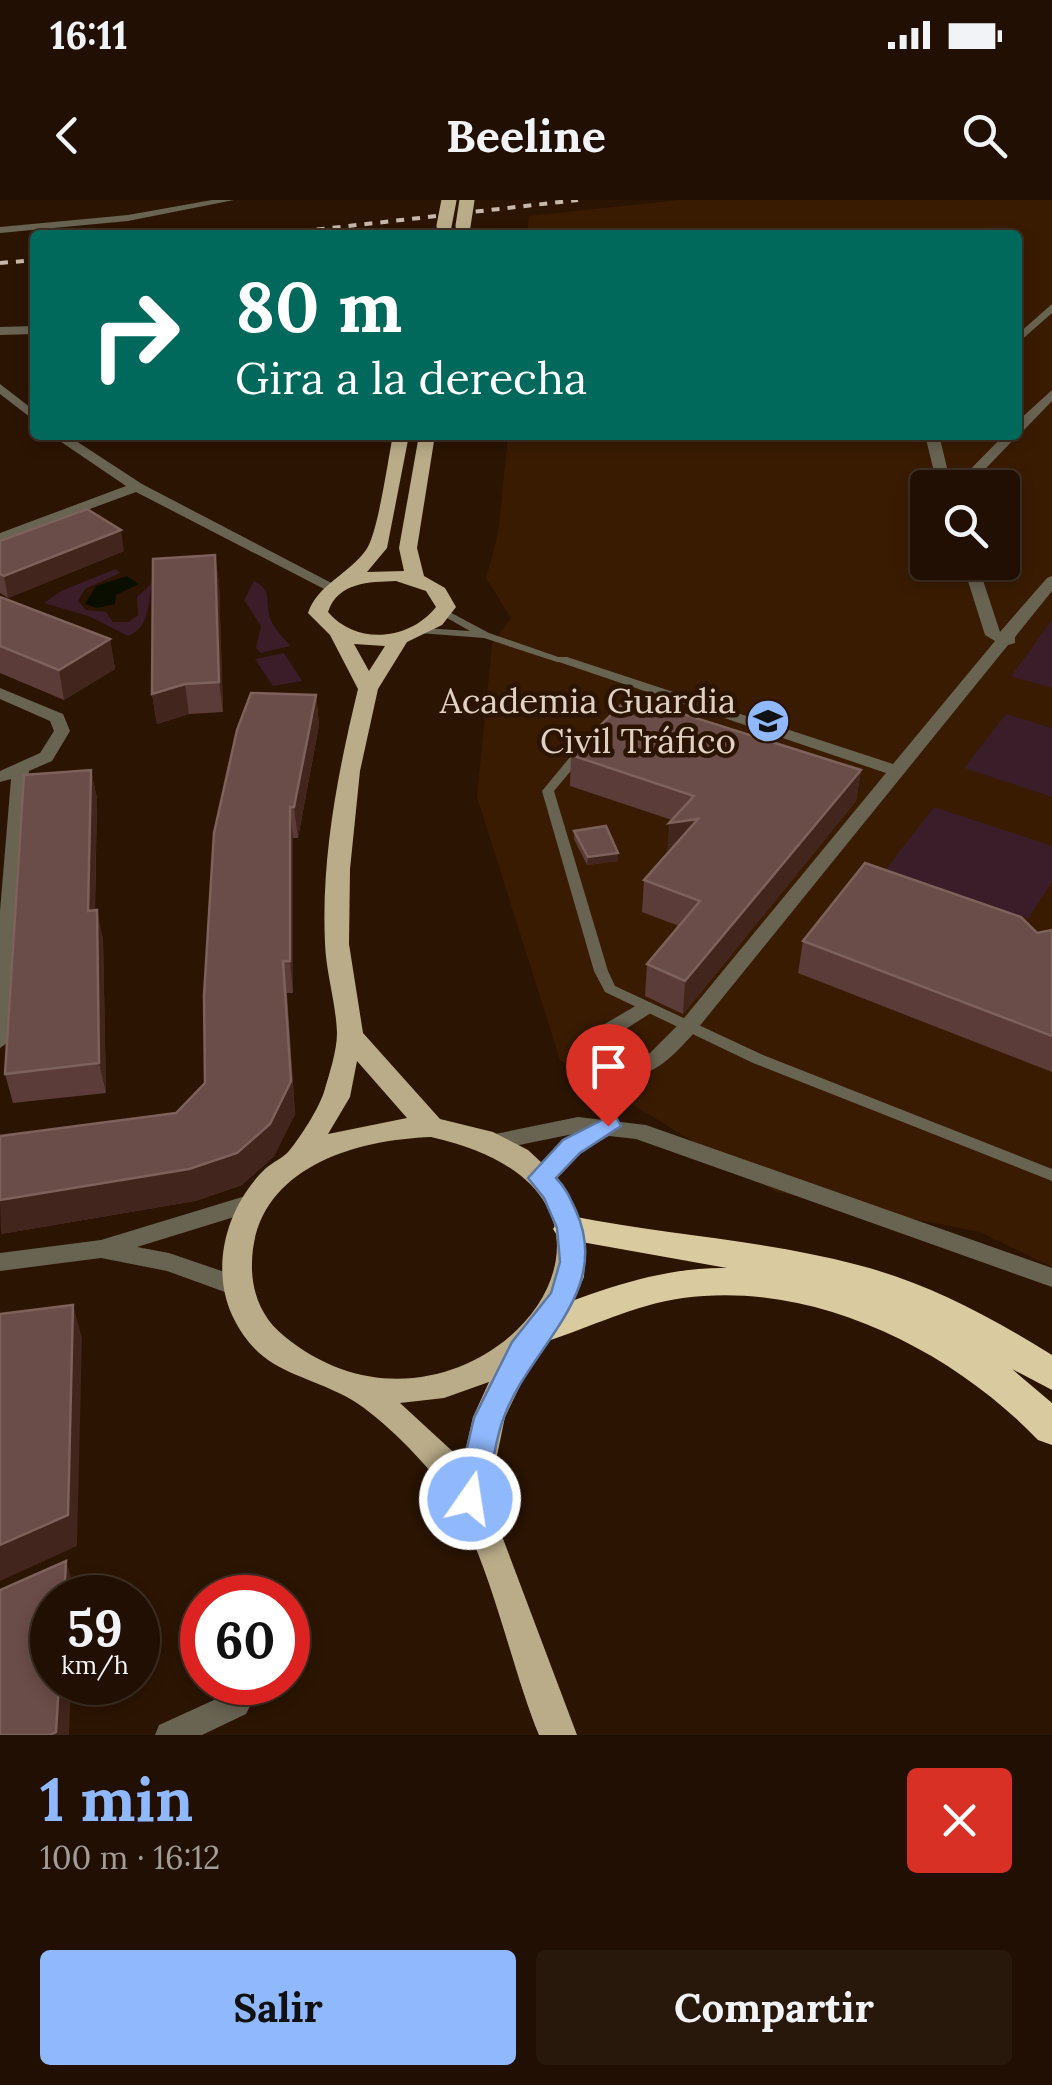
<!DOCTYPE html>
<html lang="es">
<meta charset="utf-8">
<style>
body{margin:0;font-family:Lora,serif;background:#28180c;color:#f1f3f6;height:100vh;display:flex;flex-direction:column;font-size:38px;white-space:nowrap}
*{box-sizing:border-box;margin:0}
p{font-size:32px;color:#a29c99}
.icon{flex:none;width:55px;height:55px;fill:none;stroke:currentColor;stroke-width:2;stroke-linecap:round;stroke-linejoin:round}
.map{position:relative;height:1535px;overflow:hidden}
.details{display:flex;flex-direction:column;background:#200f02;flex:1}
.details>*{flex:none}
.guide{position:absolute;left:30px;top:30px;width:992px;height:210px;border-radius:10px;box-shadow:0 5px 15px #0003,0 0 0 2px #3d2f24;background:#00695c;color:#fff;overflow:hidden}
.buttons{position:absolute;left:910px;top:270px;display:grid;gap:20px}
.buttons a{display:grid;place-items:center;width:110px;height:110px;border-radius:10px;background:#200f02;box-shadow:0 5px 15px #0003,0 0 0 2px #3d2f24;font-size:50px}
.speed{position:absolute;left:30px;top:1375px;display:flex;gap:20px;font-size:50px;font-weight:700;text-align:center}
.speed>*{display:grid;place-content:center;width:130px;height:130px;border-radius:50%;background:#200f02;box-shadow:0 5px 15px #0003,0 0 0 2px #3d2f24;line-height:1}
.speed small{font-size:25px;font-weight:400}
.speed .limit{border:15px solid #d22;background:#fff;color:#111}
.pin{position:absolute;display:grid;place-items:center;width:85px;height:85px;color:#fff;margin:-102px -42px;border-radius:50% 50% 50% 0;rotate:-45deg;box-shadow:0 0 10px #0007}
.pin .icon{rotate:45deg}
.me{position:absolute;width:110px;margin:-55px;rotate:13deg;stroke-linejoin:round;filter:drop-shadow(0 0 8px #0008)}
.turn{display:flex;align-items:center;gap:35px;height:210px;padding:0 40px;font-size:45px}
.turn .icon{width:130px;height:130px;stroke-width:2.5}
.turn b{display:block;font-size:70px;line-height:85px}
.round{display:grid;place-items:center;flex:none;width:105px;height:105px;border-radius:10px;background:#28180c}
.headline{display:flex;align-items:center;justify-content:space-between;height:170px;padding:0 40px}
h1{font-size:60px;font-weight:800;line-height:75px;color:#90b8fd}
.button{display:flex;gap:20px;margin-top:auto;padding:20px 40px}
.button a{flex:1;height:115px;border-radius:10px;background:#90b8fd;color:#111;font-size:40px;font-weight:800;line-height:115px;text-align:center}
.button a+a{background:#28180c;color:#f1f3f6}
.status{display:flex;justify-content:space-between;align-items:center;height:70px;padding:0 50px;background:#200f02;direction:ltr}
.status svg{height:28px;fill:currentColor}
header{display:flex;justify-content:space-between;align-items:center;height:130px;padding:0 40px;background:#200f02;font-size:45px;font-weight:800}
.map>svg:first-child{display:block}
.built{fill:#391b02;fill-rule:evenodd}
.green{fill:#3b1d29}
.water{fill:#090e00}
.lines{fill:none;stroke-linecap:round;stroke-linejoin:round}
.service{fill:#696352;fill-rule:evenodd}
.minor{fill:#696352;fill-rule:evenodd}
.primary{fill:#baac89;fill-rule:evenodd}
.motorway{fill:#daca9f;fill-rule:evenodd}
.rail{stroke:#c8b7ab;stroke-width:4;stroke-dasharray:8 8;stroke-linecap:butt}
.primary-bridge{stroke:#baac89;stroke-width:15}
.wall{fill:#5c3c39}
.shaded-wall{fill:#42251c}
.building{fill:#6a4c48;stroke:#7d615b;stroke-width:2.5}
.route{fill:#90b8fd;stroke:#5e78a4;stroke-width:2.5}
.labels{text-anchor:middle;stroke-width:9;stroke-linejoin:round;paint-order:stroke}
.poi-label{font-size:35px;fill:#e1d1c5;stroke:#2b1402;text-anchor:end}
</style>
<div class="status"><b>16:11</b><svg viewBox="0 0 49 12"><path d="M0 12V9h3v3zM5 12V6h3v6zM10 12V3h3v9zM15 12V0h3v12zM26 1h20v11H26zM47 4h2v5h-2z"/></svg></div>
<header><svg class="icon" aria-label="back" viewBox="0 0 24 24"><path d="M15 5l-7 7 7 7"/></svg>Beeline<svg class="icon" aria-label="search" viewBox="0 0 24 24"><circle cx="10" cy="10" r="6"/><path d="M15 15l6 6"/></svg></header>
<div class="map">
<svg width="1052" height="1535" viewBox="0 0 1052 1535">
<rect width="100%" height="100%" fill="#2b1402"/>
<path class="built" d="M679 0H1052V1067L980 1032 776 992 560 860 477 597 492 444 511 418 486 378 498 334 508 235H1018V35H527L529 16ZM928 288H1002V362H928Z"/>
<path class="green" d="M116 369 120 373 85 389 78 401 86 410 106 412 113 422H129L138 415 137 397 152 383C148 404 150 427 128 436L91 417 44 403 61 391Z
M254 381C273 390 265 402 270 418 273 427 284 438 290 446L261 453 256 448 261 426 244 400Z
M1052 420V488L1011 476Z
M284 453 302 481 273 486 255 459Z
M1006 514 1052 528V597L964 568Z
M934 607 1052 646V682L1028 719 886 669Z"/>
<path class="water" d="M127 376 139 384 116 395 115 404 97 408 85 404 96 386Z"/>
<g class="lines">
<path class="service" d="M444 409 489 433 567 460 565 462H557L484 438 419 433V429L423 428 470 431 440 414V410Z
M584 544 590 548 554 591 608 771 615 786 763 855 1052 969V981L753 863 605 792 594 771 542 591 580 545Z"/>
<path class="minor" d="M212 0H234L128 21 0 33V27L128 15Z
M1052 104V113L1018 143V134Z
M35 126V134L0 135V127Z
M0 184 35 211V221L0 194Z
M1052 190V201L1023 231 1018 232V221Z
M51 235H67L142 284 341 388 333 393 328 391 136 292 0 342V333L126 286Z
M925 235H939L952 288H938Z
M1004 235H1018L967 288H952Z
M962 362H977L1000 432 1047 378 1052 376V391L1015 437V443L1008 445 694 833C677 851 653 881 624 874L621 869 624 864 650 853 680 823 886 573 553 460 555 457H567L893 564 995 441 985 435Z
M0 488 63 514 70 531 52 561 29 571 10 841 0 848V711L11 579 0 582V571L40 553 54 531 50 521 0 499Z
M644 801 651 803 654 808 651 813 605 842H591L588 837 591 832Z
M578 917 646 925 1052 1068V1087L636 939 609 936 579 953 549 984H533L530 978 533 972 563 941 578 933 490 951 482 949 479 943 482 937 490 935Z
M252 994 260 997 264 1003 260 1009 137 1047 169 1053 245 1079 248 1086 245 1093 236 1096 167 1071 101 1058 0 1071V1053L101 1040Z
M236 1490 246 1494 251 1504 246 1514 202 1535H155L159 1525Z"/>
<path class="primary" d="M393 235H409L387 348 367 372 404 371 399 348 419 235H435L417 348 424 376 445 388 456 407 442 425 407 442 378 489 360 571 350 669 349 744 363 833 440 919 493 932 528 950 557 977 575 1007 586 1043 584 1077 567 1116 537 1151 505 1217 488 1299 577 1535H539C509 1463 486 1339 440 1283 419 1256 375 1211 345 1196 297 1171 259 1172 232 1115 210 1066 227 1006 265 969 273 962 283 958 289 951 301 936 318 910 324 892 329 875 337 851 337 833 336 803 326 773 325 743 321 657 338 572 358 489L330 435 308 413C318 384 348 375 366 350 378 334 388 259 393 235ZM396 381 426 391 436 407C410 440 357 446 328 412 338 382 369 382 396 381ZM354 444 385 446 369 471ZM357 861 407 918 328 934 350 897ZM431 937C709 998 466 1286 284 1136 263 1119 253 1096 252 1070 249 971 350 940 431 937ZM489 1182 473 1217 463 1261 400 1203 444 1198Z"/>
<path class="motorway" d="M571 1016C666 1035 764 1040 858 1065 928 1083 991 1117 1052 1155V1190L1012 1169 1052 1203V1245L1038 1240C951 1149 812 1080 683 1098 634 1105 591 1127 545 1142L532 1138 527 1127 532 1116C595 1092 658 1067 727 1068L559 1038 553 1029 559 1020Z"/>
<path class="rail" d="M269 35 578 0
M0 63 35 60"/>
<path class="primary-bridge" d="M444 26 449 0
M463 26 467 0"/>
</g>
<path class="wall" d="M0 341 124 351 8 398 0 393Z
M215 355 219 383 223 512 189 514 157 524 152 494Z
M0 397 110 439 115 469 64 500 0 473Z
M316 495 319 525 298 638H293V793H287L295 914 274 956 242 985 195 1001 1 1034 176 913 205 883Z
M571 555 861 570 856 601 683 814 645 796 647 764 679 726 642 712 644 680 667 654 672 620 570 586Z
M91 570 97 599 95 711 103 739 106 893 13 903 5 874Z
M574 631 618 661 587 665 574 639Z
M1052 730V872L798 773 803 741 1037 733Z"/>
<path class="shaded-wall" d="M121 330 124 351 8 398 4 376Z
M215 355 219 383 223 512 219 482Z
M110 439 115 469 64 500 59 470Z
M185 484 189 514 157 524 152 494Z
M316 495 319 525 298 638 294 607Z
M91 570 97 599 94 740 88 711Z
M861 570 856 601 683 814 685 781Z
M290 607 293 638V793L290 761Z
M698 619 667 654 669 623Z
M618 653V661L587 665 588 657Z
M97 710 103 739 106 893 99 863Z
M283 761 295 914 274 956 242 985 195 1001 1 1034 0 1000 189 969Z
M73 1105 82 1138 77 1346 0 1381V1345Z
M66 1361 76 1393V1398H64Z
M59 1482H71L69 1535H50Z"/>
<path class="building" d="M87 309 121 330 4 376 0 374V341Z
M215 355 219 482 185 484 152 494 153 359Z
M0 397 110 439 59 470 0 446Z
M251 493 316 495 294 607H290V761H283L291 881 270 924 237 953 189 969 0 1000V936L176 913 205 883 204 795 214 633 237 530Z
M629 497 861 570 685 781 647 764 700 701 644 680 698 619 669 623 694 596 571 555Z
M91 570 88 711 97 710 99 863 5 874 24 575Z
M606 626 618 653 588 657 574 631Z
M865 663 1021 717 1037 733 1052 730V836L803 741Z
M73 1105 68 1315 0 1345V1114Z
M66 1361 64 1398H52V1482H59L56 1532 50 1535H0V1390Z"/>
<path class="route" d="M608 917 617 919 621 926 580 953 556 978C566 988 570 998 576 1011 613 1093 530 1146 504 1217 494 1242 492 1272 486 1299L481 1309 470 1313 460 1309 455 1299 474 1218 512 1142 551 1093 560 1062 557 1028 544 998 528 978 563 940Z"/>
<defs>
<g id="university-disc" transform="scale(2.25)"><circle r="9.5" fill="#90b8fd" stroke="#2b1402"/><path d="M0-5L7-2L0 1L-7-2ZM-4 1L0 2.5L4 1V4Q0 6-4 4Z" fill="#111"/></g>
</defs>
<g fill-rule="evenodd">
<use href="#university-disc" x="768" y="521"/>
</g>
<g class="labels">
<g class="poi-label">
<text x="736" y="513">Academia Guardia<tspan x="736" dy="40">Civil Tráfico</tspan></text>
</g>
</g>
</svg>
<div class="buttons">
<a><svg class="icon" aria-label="search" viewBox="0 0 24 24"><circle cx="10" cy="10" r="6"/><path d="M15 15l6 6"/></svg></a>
</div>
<div class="speed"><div>59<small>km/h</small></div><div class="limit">60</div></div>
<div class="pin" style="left:608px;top:926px;background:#d93025"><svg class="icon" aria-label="arrive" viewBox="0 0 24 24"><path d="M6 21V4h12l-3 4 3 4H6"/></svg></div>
<svg class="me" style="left:470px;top:1299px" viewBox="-20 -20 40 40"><circle r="17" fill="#90b8fd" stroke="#fff" stroke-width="3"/><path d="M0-11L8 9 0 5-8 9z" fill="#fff"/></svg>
<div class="guide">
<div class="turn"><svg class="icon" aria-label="right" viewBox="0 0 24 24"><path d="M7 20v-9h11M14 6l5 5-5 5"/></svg><div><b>80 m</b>Gira a la derecha</div></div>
</div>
</div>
<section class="details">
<div class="headline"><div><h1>1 min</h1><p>100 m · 16:12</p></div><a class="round" style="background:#d93025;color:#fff"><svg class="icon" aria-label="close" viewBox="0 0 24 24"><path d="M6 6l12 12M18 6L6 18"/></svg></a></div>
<div class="button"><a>Salir</a><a>Compartir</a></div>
</section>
